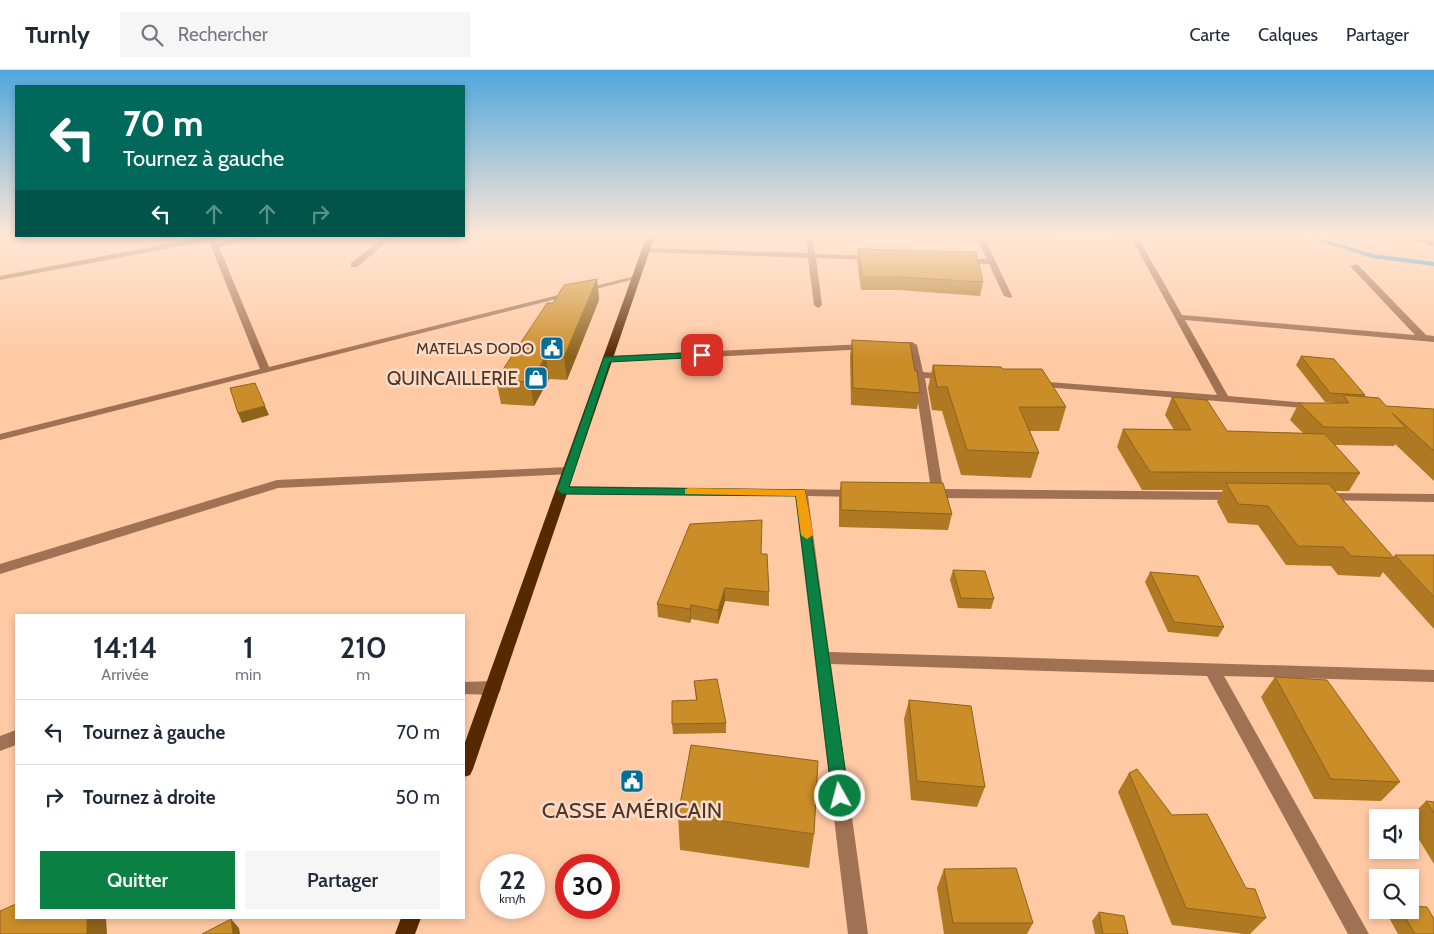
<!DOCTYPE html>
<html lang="fr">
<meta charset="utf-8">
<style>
body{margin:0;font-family:Cabin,sans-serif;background:#f6f6f7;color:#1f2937;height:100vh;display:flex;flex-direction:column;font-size:19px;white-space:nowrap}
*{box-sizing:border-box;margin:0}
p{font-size:16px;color:#747a83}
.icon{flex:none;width:28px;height:28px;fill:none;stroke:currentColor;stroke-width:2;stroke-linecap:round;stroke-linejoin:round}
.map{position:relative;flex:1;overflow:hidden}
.drawer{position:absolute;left:15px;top:544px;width:450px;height:305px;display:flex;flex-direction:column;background:#fff;border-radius:0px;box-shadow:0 2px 8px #0003}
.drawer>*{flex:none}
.banner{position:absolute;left:15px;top:15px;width:450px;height:152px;border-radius:0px;box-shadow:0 2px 8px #0003;background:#00695c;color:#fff;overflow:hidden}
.buttons{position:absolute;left:1369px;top:739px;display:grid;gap:10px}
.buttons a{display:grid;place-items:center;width:50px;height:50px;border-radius:0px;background:#fff;box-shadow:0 2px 8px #0003;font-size:25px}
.speed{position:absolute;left:480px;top:784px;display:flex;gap:10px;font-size:25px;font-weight:700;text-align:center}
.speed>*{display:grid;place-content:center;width:65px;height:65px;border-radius:50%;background:#fff;box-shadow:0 2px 8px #0003;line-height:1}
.speed small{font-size:12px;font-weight:400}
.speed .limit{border:8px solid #d22;background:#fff;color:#111}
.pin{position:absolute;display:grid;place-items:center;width:42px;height:42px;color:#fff;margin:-21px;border-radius:10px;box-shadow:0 2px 8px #0006}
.me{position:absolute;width:55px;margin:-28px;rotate:353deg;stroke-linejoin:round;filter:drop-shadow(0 0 4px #0008)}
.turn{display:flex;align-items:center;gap:18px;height:105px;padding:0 25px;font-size:22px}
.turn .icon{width:65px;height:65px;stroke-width:2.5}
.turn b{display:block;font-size:35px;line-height:42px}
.lanes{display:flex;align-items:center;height:48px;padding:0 25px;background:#0003;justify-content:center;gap:25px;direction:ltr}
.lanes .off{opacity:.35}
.eta{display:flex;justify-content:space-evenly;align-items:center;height:85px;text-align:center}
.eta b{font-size:30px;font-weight:600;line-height:35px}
.action{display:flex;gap:10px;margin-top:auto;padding:10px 25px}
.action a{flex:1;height:58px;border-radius:0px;background:#0b8043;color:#fff;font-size:20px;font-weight:600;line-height:58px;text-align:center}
.action a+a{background:#f6f6f7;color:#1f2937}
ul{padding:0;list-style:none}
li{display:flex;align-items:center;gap:15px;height:65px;padding:0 25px;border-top:1px solid #e0e1e3}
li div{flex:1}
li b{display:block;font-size:19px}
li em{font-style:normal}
header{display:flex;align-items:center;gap:30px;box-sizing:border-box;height:70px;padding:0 25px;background:#fff;border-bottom:1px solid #e0e1e3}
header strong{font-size:24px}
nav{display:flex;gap:28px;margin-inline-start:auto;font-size:18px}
.search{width:350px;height:45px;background:#f6f6f7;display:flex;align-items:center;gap:12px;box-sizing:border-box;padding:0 18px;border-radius:0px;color:#747a83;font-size:19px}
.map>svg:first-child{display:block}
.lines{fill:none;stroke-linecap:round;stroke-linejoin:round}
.stream{fill:#0a94cc;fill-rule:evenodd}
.minor{fill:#a07152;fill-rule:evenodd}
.major{fill:#572900;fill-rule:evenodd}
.wall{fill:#ae7922}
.shaded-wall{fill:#8d631c}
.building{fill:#ca8d28;stroke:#8d631c}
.route{fill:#0b8043;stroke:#07532c}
.slow{fill:#f59e0b}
.labels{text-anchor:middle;stroke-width:5;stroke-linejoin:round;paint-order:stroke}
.far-poi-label{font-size:16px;fill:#4d3729;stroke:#fddbc6;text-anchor:end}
.poi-label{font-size:19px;fill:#4d3729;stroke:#fddbc6;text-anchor:end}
.near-poi-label{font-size:22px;fill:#4d3729;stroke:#fddbc6}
</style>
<header>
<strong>Turnly</strong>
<div class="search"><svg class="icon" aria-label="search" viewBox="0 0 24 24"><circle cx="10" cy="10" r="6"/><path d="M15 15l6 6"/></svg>Rechercher</div>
<nav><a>Carte</a><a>Calques</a><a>Partager</a></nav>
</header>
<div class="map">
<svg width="1434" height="864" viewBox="0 0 1434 864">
<rect width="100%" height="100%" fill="#ffc9a4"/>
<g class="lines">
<path class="stream" d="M1299 165H1308L1373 184 1434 192V196L1372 188Z"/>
<path class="minor" d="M805 165H813L815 184 873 186 877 188 873 190 816 188 822 235 818 238 814 235 808 188 646 182 642 180 646 178 808 183Z
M975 165H983L1012 226 1011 228 1004 226 989 194 960 193 956 191 960 189H987Z
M1047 165 1230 166 1231 168 1227 170 1139 169 1182 245 1415 265 1350 196 1357 194 1426 265 1434 266V272L1185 250 1228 326 1319 334 1320 336 1315 339 1032 316V312L1036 311 1217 325 1132 169 1051 167Z
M207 166H215L218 173 252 166H267L219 177 269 297 635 206 639 208 0 370V364L260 299 209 171 0 210V206Z
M386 166H394L357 197H351V193Z
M912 272 917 275 923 302 947 304 952 307 947 310 925 308 943 419 1237 422 1243 426 1237 430 938 428 925 426 923 423 925 420 931 419 914 305 908 278 894 279 889 276 894 273Z
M866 274 869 275V279L607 292 602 289 607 286Z
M568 397 572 398 574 401 572 404 278 418 0 504V494L277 410Z
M562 416 861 420 863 423 857 427 808 426 829 582 1434 600V612L1224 606 1369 864H1348L1207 606 831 594 868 864H848L795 426 558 423 556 420Z
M1324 423 1434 424V432L1320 430 1318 427Z
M493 611 499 613 501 618 499 623 493 625 464 624V612Z
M16 660V675L0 681V666Z"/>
<path class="major" d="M647 165H655L473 699 470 705 464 707V675Z
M401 848H421L415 864H395Z"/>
</g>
<path class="wall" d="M1405 165H1434V176H1430L1423 172H1415Z
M858 179 983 212 980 226 898 220H861L857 191Z
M597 209 599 230 567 310 549 309 534 336 501 334 496 310 553 233Z
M852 270 915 301 920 323 917 339 851 335 850 286Z
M1301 286 1365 325V326L1386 336 1434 339V411L1395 374 1394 376 1335 375 1360 403 1349 421H1335L1393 487 1395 485H1434V559L1383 502 1380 507 1338 505 1331 496 1286 495 1258 455 1228 453 1217 432 1223 420H1142L1117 377 1123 359 1174 360 1165 345 1172 327 1227 361 1303 363 1290 350 1299 333H1338L1325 332 1296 295Z
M933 295 1003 299 1066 337 1059 361H1030L1039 383 1031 408 961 405 942 341 932 340 928 318Z
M841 412 952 444 948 460 839 457V428Z
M761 484 769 522V536L725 531 718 554 691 549 690 553 658 547 657 534Z
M953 500 994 529 991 539 958 538 950 510Z
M1150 502 1224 557 1218 567 1168 562 1145 512Z
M1275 607 1400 712 1381 731 1314 729 1261 627Z
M694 611 726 653V663L673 664 672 654 696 630 695 621Z
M909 630 985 717 977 737 911 730 904 649Z
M1129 703 1246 818 1266 848 1250 864H1244L1172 855 1118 722Z
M1426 731 1434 732V794L1410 755V748H1409Z
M678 745 814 764 809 798 680 780Z
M944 799 1033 853 1027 864H944L937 818Z
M1391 840H1410L1434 864H1398L1387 844Z
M1099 842 1128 864H1095L1092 851Z"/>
<path class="shaded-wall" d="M597 209 599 230 567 310 564 287Z
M546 286 549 309 534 336 530 312Z
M265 336 269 345 242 353 238 343Z
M725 518V531L718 554V540Z
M691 535V549L690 553V539Z
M87 848H106L107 864H87Z
M231 849 239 858 240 864H233Z"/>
<path class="building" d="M858 179 976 182 983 212 900 207H863Z
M597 209 564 287 546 286 530 312 496 310 547 233H553L564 215Z
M852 270 910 273 915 301H917L920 323 853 318Z
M1301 286 1334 289 1365 325 1330 323Z
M933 295 1001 297 1003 299H1042L1066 337H1019L1039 383 967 380 947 317H937Z
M255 313 265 336 238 343 230 318Z
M1343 325 1379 328 1386 336 1434 339V381L1392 343 1406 358 1324 357 1299 333H1349Z
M1172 327 1207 330 1227 361 1325 364 1360 403 1150 402 1123 359 1191 360Z
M841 412 943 413 952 444 841 440Z
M1226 413 1329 414 1394 488 1351 486 1343 477 1298 476 1268 436 1238 434Z
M762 450 761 484H767L769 522 725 518 718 540 691 535 690 539 657 534 690 454Z
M1395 485H1434V527Z
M953 500 985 501 994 529 961 528Z
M1150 502 1198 506 1224 557 1174 552Z
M1275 607 1327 610 1400 712 1331 709Z
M717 609 726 653 672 654V631L697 630 694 611Z
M909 630 971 636 985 717 917 711Z
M691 675 818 691 814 764 678 745Z
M1137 699 1172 745 1207 744 1246 818 1255 819 1266 848 1186 838 1129 703Z
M1426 731 1434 732V743Z
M1016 798 1033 853H953L944 799Z
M16 834V848H87V864H0V841Z
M1410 836 1427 837 1434 849V864H1415L1401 840H1410Z
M1099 842 1124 846 1128 864H1103Z
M231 849 233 864H202Z"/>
<linearGradient id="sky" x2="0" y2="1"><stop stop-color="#4fa7dd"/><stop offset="0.58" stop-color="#ffe7d6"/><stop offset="1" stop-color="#ffe7d6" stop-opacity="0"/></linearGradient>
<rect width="1434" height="286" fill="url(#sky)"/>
<path class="route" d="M702 282 706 285 705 287 610 292 569 417 805 420 849 726 846 731 840 734 835 731 832 726 796 426 562 424 557 420 604 287Z"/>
<path class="slow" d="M689 418 805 420 813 465 807 469 801 465 796 426 685 424V419Z"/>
<defs>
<g id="civic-square" transform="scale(1.25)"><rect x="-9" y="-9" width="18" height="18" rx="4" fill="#016e9b" stroke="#fddbc6"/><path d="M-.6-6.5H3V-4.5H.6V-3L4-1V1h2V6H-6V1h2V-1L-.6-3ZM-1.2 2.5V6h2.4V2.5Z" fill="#fff"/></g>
<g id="shop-square" transform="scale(1.25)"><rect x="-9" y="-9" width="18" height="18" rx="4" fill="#016e9b" stroke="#fddbc6"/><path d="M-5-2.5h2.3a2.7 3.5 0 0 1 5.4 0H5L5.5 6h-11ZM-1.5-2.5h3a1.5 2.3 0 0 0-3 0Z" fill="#fff"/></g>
</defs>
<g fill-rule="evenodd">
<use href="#civic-square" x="552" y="278"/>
<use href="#shop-square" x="536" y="308"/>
<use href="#civic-square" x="632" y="711"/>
</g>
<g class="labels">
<g class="far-poi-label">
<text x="534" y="284">MATELAS DODO</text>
</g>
<g class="poi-label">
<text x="518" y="315">QUINCAILLERIE</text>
</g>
<g class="near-poi-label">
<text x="632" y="748">CASSE AMÉRICAIN</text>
</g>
</g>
</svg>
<div class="buttons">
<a><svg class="icon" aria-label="sound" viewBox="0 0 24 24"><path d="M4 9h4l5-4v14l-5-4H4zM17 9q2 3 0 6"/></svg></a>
<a><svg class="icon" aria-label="search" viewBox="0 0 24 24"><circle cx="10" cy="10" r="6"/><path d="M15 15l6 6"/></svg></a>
</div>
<div class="speed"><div>22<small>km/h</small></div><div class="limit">30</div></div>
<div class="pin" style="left:702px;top:285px;background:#d93025"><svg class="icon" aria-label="arrive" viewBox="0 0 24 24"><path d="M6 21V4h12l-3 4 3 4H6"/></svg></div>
<svg class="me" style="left:840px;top:726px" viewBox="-20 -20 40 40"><circle r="17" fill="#0b8043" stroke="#fff" stroke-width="3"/><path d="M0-11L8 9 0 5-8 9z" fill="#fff"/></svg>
<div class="banner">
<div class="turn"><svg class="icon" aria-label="left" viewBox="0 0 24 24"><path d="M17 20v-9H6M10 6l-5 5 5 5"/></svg><div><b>70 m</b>Tournez à gauche</div></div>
<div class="lanes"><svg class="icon" aria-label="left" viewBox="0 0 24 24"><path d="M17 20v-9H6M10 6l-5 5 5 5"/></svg><svg class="icon off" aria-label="ahead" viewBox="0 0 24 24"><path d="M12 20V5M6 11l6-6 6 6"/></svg><svg class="icon off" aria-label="ahead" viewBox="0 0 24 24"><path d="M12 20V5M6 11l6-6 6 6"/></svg><svg class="icon off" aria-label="right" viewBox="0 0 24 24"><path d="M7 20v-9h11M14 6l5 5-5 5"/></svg></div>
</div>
<section class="drawer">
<div class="eta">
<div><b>14:14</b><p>Arrivée</p></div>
<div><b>1</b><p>min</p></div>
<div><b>210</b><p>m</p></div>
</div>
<ul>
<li><svg class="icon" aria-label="left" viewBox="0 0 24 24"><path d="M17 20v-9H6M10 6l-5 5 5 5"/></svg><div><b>Tournez à gauche</b></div><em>70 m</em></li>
<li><svg class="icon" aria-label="right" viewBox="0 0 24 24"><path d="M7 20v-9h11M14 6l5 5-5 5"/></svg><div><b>Tournez à droite</b></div><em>50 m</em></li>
</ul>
<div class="action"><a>Quitter</a><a>Partager</a></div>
</section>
</div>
